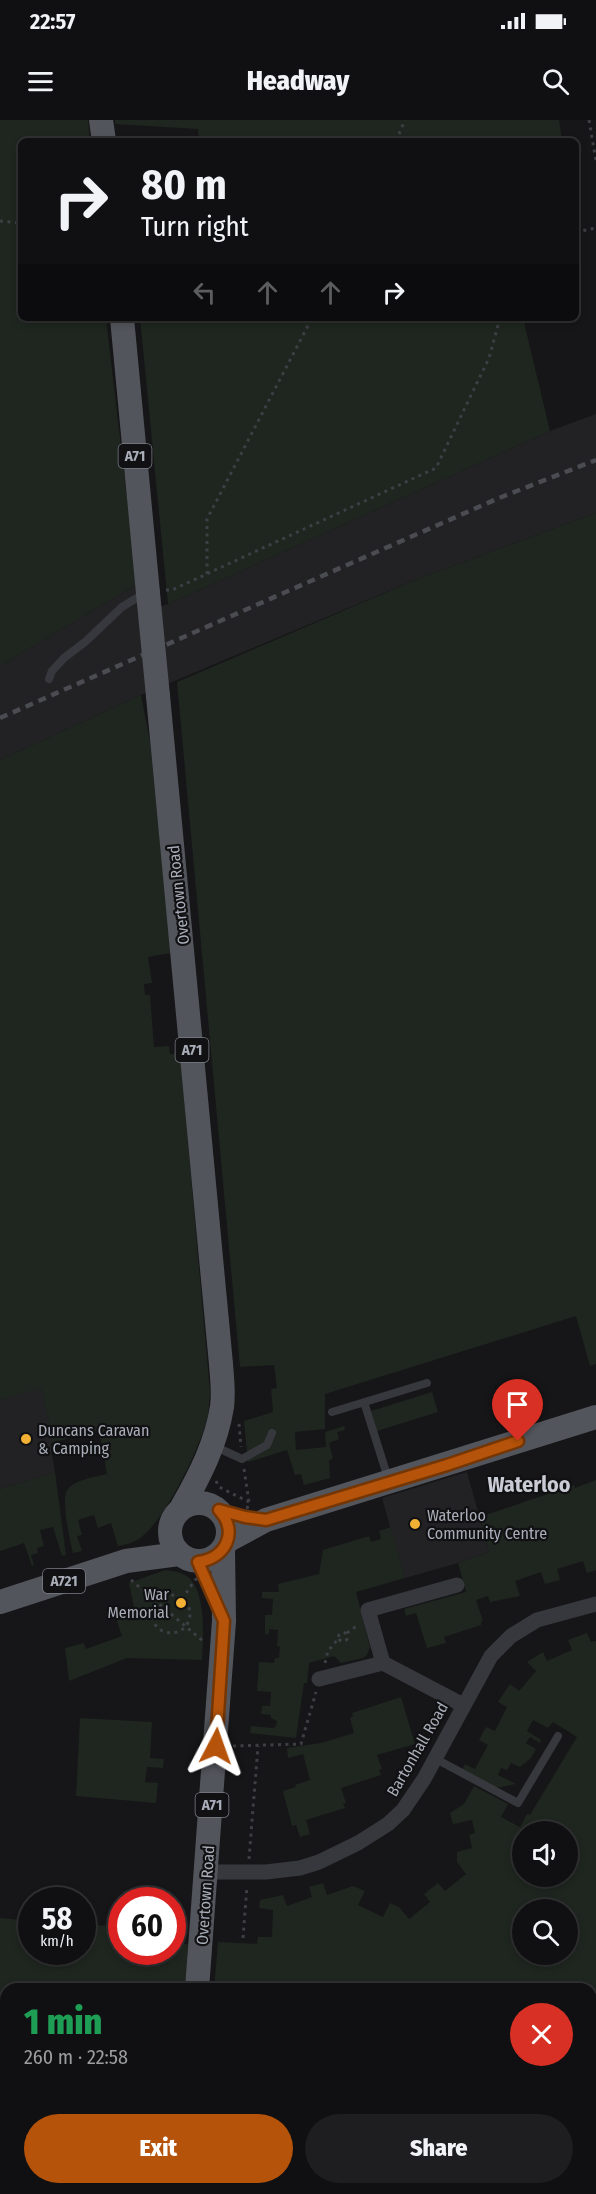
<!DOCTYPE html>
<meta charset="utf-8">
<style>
body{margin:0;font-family:"Fira Sans Condensed",sans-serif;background:#1e1e20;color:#f1f3f6;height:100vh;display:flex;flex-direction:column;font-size:22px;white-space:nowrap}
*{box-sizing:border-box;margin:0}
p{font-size:20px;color:#9c9d9f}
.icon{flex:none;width:33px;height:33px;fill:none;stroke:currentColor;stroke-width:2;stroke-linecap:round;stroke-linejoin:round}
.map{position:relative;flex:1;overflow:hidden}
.panel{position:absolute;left:0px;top:1863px;width:597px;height:212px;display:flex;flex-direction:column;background:#101012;border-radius:18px 18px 0 0;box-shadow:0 3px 9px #0003,0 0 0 2px #303032}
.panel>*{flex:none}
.guide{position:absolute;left:18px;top:18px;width:561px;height:183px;border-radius:9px;box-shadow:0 3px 9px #0003,0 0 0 2px #303032;background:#101012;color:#f1f3f6;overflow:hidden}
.buttons{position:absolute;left:512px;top:1701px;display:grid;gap:12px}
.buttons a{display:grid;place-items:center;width:66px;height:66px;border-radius:50%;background:#101012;box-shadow:0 3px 9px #0003,0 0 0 2px #303032;font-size:30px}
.speed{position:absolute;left:18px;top:1767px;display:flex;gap:12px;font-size:30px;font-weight:700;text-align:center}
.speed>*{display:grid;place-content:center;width:78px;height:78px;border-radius:50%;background:#101012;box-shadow:0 3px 9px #0003,0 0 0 2px #303032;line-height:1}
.speed small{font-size:15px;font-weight:400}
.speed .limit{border:9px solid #d22;background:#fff;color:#111}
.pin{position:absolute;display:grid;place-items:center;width:51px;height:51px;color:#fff;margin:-62px -26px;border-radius:50% 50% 50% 0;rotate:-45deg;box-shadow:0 0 6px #0007}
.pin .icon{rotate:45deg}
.me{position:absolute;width:66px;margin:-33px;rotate:4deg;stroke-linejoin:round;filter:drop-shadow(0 0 4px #0008)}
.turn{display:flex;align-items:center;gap:21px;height:126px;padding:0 24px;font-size:27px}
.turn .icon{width:78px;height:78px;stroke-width:2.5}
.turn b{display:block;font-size:42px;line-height:51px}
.lanes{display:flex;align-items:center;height:57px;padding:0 24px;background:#0003;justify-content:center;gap:30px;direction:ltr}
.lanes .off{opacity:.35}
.round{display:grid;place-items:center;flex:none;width:63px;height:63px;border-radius:32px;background:#1e1e20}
.overview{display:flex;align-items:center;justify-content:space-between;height:102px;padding:0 24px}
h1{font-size:36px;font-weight:800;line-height:45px;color:#1e9e55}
.primary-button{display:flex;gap:12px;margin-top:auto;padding:12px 24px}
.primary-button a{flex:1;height:69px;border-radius:36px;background:#b45309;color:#fff;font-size:24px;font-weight:800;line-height:69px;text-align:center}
.primary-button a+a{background:#1e1e20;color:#f1f3f6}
.status{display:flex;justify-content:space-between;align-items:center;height:42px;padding:0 30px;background:#101012;direction:ltr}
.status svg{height:16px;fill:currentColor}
header{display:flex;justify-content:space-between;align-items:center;height:78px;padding:0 24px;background:#101012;font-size:27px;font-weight:800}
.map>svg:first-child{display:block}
.built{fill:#222225}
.green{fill:#1e261f;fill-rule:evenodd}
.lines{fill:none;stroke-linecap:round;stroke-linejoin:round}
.path{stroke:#3d3f44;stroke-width:3;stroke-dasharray:3 4.5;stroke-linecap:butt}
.lane{stroke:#37383d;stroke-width:8}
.street{stroke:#37383d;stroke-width:15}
.primary{stroke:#53555c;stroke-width:24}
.rail{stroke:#4a4c52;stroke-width:4.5;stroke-dasharray:8 6;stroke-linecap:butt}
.primary-bridge{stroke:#53555c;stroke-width:24}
.route-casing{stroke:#753606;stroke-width:15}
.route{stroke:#b45309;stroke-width:10}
.poi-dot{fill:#f2b134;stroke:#111113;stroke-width:2}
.labels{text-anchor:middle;stroke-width:4.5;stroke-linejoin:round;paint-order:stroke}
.shield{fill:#111113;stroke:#7b7e86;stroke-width:1.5}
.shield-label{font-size:15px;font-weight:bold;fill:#a8adb8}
.street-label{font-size:16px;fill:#a8adb8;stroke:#111113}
.poi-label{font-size:16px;fill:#a8adb8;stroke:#111113;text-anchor:start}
.district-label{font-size:22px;font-weight:bold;fill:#c9ccd4;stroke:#111113}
</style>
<div class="status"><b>22:57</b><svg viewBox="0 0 49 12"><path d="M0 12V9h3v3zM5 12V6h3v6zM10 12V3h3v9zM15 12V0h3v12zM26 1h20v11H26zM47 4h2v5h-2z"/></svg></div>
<header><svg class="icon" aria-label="menu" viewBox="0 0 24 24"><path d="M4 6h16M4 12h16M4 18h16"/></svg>Headway<svg class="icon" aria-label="search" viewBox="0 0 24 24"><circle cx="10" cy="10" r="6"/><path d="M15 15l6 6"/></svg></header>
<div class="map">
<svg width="596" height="2074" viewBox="0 0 596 2074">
<rect width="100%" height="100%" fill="#161618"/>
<path class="built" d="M596 294V393L415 460 141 575 0 640V546L137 464 138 494 168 484 550 311Z
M41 1267 52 1315 51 1330 55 1352 0 1369V1280Z
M467 1352 489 1432 458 1443 405 1458 382 1378Z"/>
<path class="green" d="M0 0H88L90 21H21V198H106L137 464 0 546Z
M115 0H559L562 21H199L198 9 115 4Z
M140 198H523L550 311 168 484Z
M596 393V1244L590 1246 576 1196 325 1274V1309L295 1312 296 1330 326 1327 325 1312 344 1306 345 1310 337 1312 339 1319 329 1323 333 1338 329 1341 330 1358 304 1365 301 1354 295 1355 287 1330 248 1342 244 1301 273 1292 271 1269 277 1268 274 1245 240 1247 177 562 415 460Z
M141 575 150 622 171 833 148 837 152 863 144 864 145 875H150L154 927 169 926 170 934 180 933 210 1272C209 1280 209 1288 208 1295 202 1324 162 1409 135 1421 130 1424 123 1425 118 1426L111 1403 98 1408 94 1395 78 1400 82 1415 77 1416 82 1431 73 1433C70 1420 60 1378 68 1369 76 1359 96 1357 107 1354L99 1310 51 1323 52 1315 41 1268 0 1280V640Z
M432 1272 438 1292 377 1311 371 1291Z
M55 1352 66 1435 62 1436 53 1407 40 1410 44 1426 37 1428 38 1433 31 1435 34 1445 32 1446 24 1423 0 1431V1369Z
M596 1360V1450L587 1453 583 1441 557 1449 560 1460 545 1464 541 1452 515 1461 520 1476 490 1482 488 1476 476 1480 483 1501 481 1502V1505L444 1517 446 1523 427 1528 416 1493 406 1496 404 1489 466 1472 458 1443 489 1432 480 1397 571 1366 574 1365 575 1368Z
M391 1407 405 1458 356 1472 370 1527 367 1535 363 1538 341 1543 334 1536 309 1543 307 1563H304L296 1618 250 1613 251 1606 273 1608 276 1606 277 1601 271 1598V1595L261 1594 262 1586H270L271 1572 257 1571 259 1542 274 1543 275 1538H279L280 1527 277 1526 278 1510 269 1509V1514H265V1495H272L273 1479 262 1478V1472H279L278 1464 319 1454 323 1430 369 1416 371 1422 381 1419 379 1411Z
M165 1450C173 1451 182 1452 188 1457 207 1473 203 1518 202 1540L127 1538 69 1561 65 1528 84 1523 86 1529 122 1516 116 1498 135 1492 129 1463Z
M587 1513 591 1522 596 1521V2074H198V2068H591V1869H214L218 1822 257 1824 258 1817H272L273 1790 259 1788 260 1780 283 1775 287 1786 312 1777 309 1767 323 1763 327 1775 353 1766 365 1771 358 1785 383 1797 390 1783 399 1787 409 1799 430 1782 424 1774 438 1763 445 1771 466 1754 457 1742V1732L472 1728 469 1715 475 1713 472 1700 453 1704 450 1693 464 1684 474 1666 508 1684 501 1697 520 1707 527 1694 530 1695 577 1617 553 1602 548 1608 533 1600 527 1611 541 1620 540 1623 530 1617 526 1623 536 1629 531 1638 520 1647 511 1643 507 1650 501 1648 498 1655 516 1664 496 1668 462 1650 465 1644 475 1649 488 1625 479 1620 486 1607 495 1611 507 1587 498 1582 510 1564 519 1571 536 1551 527 1542 543 1532 547 1541 572 1530 568 1520ZM522 1712H567V1756H522ZM522 1790H567V1834H522Z
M401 1577 415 1624 377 1635 382 1649 379 1650 381 1655 341 1668 346 1683 343 1684 345 1688 306 1700 310 1714 300 1717 296 1705 292 1706 283 1671 296 1667 295 1665 310 1660 303 1634 288 1638 287 1628 321 1623 354 1613 350 1598 353 1596 352 1593Z
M80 1598 152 1602 150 1638 164 1639 163 1648 147 1647 145 1662 158 1663 156 1683 76 1676Z
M0 1798 31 1801 32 1832H82L83 1804 121 1807 122 1832H172L173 1810H182L181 1824H188L186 1869H6V2068L171 2069V2074H0Z"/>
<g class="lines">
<path class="path" d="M589 0 596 41
M396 21 405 0
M0 101 21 103
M576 112 596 108
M207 454V399L312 198
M166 470H172L436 348 489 238 500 198
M239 1304 241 1327
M244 1349 249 1382 247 1389
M216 1361 219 1367 249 1382
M131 1460 204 1522
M152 1494a19 19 0 1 1 38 0a19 19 0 1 1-38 0Z
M182 1479 195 1460 205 1454
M338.5 1517a4.5 4.5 0 1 1 9 0a4.5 4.5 0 1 1-9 0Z
M347 1513 358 1505
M325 1543 328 1531 338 1519
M233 1626 301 1624 316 1572
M249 1739 258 1626
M243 1818 247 1766
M591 1991 596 1986
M518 2074 520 2068"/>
<path class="lane" d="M49 559 52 551 64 538 85 522 122 487 145 473
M364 1282 388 1358
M332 1292 427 1263
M216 1327 242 1339 267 1325 272 1313
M436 1639 518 1683 558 1616"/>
<path class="street" d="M383 1543 368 1490 457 1465
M319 1559 383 1543 463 1585
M207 1752H266L300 1748 319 1742 358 1723 388 1704 403 1690 424 1659 491 1536 511 1516 537 1500 596 1484"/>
<path class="primary" d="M101 0 104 21
M122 198 148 473
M158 576 221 1244C222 1258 224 1273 222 1287 216 1324 200 1355 182 1387
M170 1412a29 29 0 1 1 58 0a29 29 0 1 1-58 0Z
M227 1421 266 1400 596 1297
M0 1482 126 1441 179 1434
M197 1869 224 1501 223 1430
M181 2074V2068"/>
<path class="rail" d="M0 598 499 378 596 340"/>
<path class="primary-bridge" d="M148 473 158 576"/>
</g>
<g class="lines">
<g class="route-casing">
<path id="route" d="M216 1626 224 1501 198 1442C226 1438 239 1412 219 1390L245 1397 266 1400 447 1345 518 1321"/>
</g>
<use href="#route" class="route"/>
</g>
<g class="poi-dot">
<circle cx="26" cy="1319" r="6"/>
<circle cx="415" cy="1404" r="6"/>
<circle cx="181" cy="1483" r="6"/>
</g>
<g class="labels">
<g class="shield">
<rect x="118.5" y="324" width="33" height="24" rx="4.5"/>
<rect x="175.5" y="918" width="33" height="24" rx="4.5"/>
<rect x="43" y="1449" width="42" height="24" rx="4.5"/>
<rect x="195.5" y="1673" width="33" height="24" rx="4.5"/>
</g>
<g class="shield-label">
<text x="135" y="341">A71</text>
<text x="192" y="935">A71</text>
<text x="64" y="1466">A721</text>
<text x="212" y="1690">A71</text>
</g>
<g class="street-label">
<text transform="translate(178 775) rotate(-96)" y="6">Overtown Road</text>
<text transform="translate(417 1629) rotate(-60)" y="6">Bartonhall Road</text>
<text transform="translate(205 1775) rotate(-86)" y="6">Overtown Road</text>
</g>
<g class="poi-label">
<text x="38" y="1316">Duncans Caravan<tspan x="38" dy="18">&amp; Camping</tspan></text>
<text x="427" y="1401">Waterloo<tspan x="427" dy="18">Community Centre</tspan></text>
<text x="169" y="1480" text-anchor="end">War<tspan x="169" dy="18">Memorial</tspan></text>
</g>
<g class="district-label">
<text x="529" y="1372">Waterloo</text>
</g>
</g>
</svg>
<div class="buttons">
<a><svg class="icon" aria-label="sound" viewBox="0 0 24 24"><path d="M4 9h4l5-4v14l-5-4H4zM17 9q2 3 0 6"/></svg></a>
<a><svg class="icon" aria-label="search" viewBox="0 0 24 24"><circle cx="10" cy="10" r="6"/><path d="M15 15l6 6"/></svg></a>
</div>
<div class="speed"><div>58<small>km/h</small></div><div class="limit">60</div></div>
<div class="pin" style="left:518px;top:1321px;background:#d93025"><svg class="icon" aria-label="arrive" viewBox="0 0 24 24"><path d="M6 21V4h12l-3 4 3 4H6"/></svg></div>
<svg class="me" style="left:216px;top:1626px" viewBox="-20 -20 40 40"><path d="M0-17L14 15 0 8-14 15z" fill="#b45309" stroke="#fff" stroke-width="4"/></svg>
<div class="guide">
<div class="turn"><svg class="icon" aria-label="right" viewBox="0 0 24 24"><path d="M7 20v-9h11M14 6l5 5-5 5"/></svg><div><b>80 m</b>Turn right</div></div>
<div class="lanes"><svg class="icon off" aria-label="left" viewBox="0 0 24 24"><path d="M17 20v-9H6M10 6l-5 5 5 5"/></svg><svg class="icon off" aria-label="ahead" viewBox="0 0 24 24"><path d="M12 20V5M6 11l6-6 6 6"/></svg><svg class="icon off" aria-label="ahead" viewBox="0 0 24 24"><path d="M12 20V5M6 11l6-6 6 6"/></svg><svg class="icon" aria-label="right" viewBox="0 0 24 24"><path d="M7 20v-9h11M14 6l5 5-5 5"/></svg></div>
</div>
<section class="panel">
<div class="overview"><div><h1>1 min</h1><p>260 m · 22:58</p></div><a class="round" style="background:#d93025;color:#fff"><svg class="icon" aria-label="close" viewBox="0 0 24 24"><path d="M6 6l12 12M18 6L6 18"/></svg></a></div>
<div class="primary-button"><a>Exit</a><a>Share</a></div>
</section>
</div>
